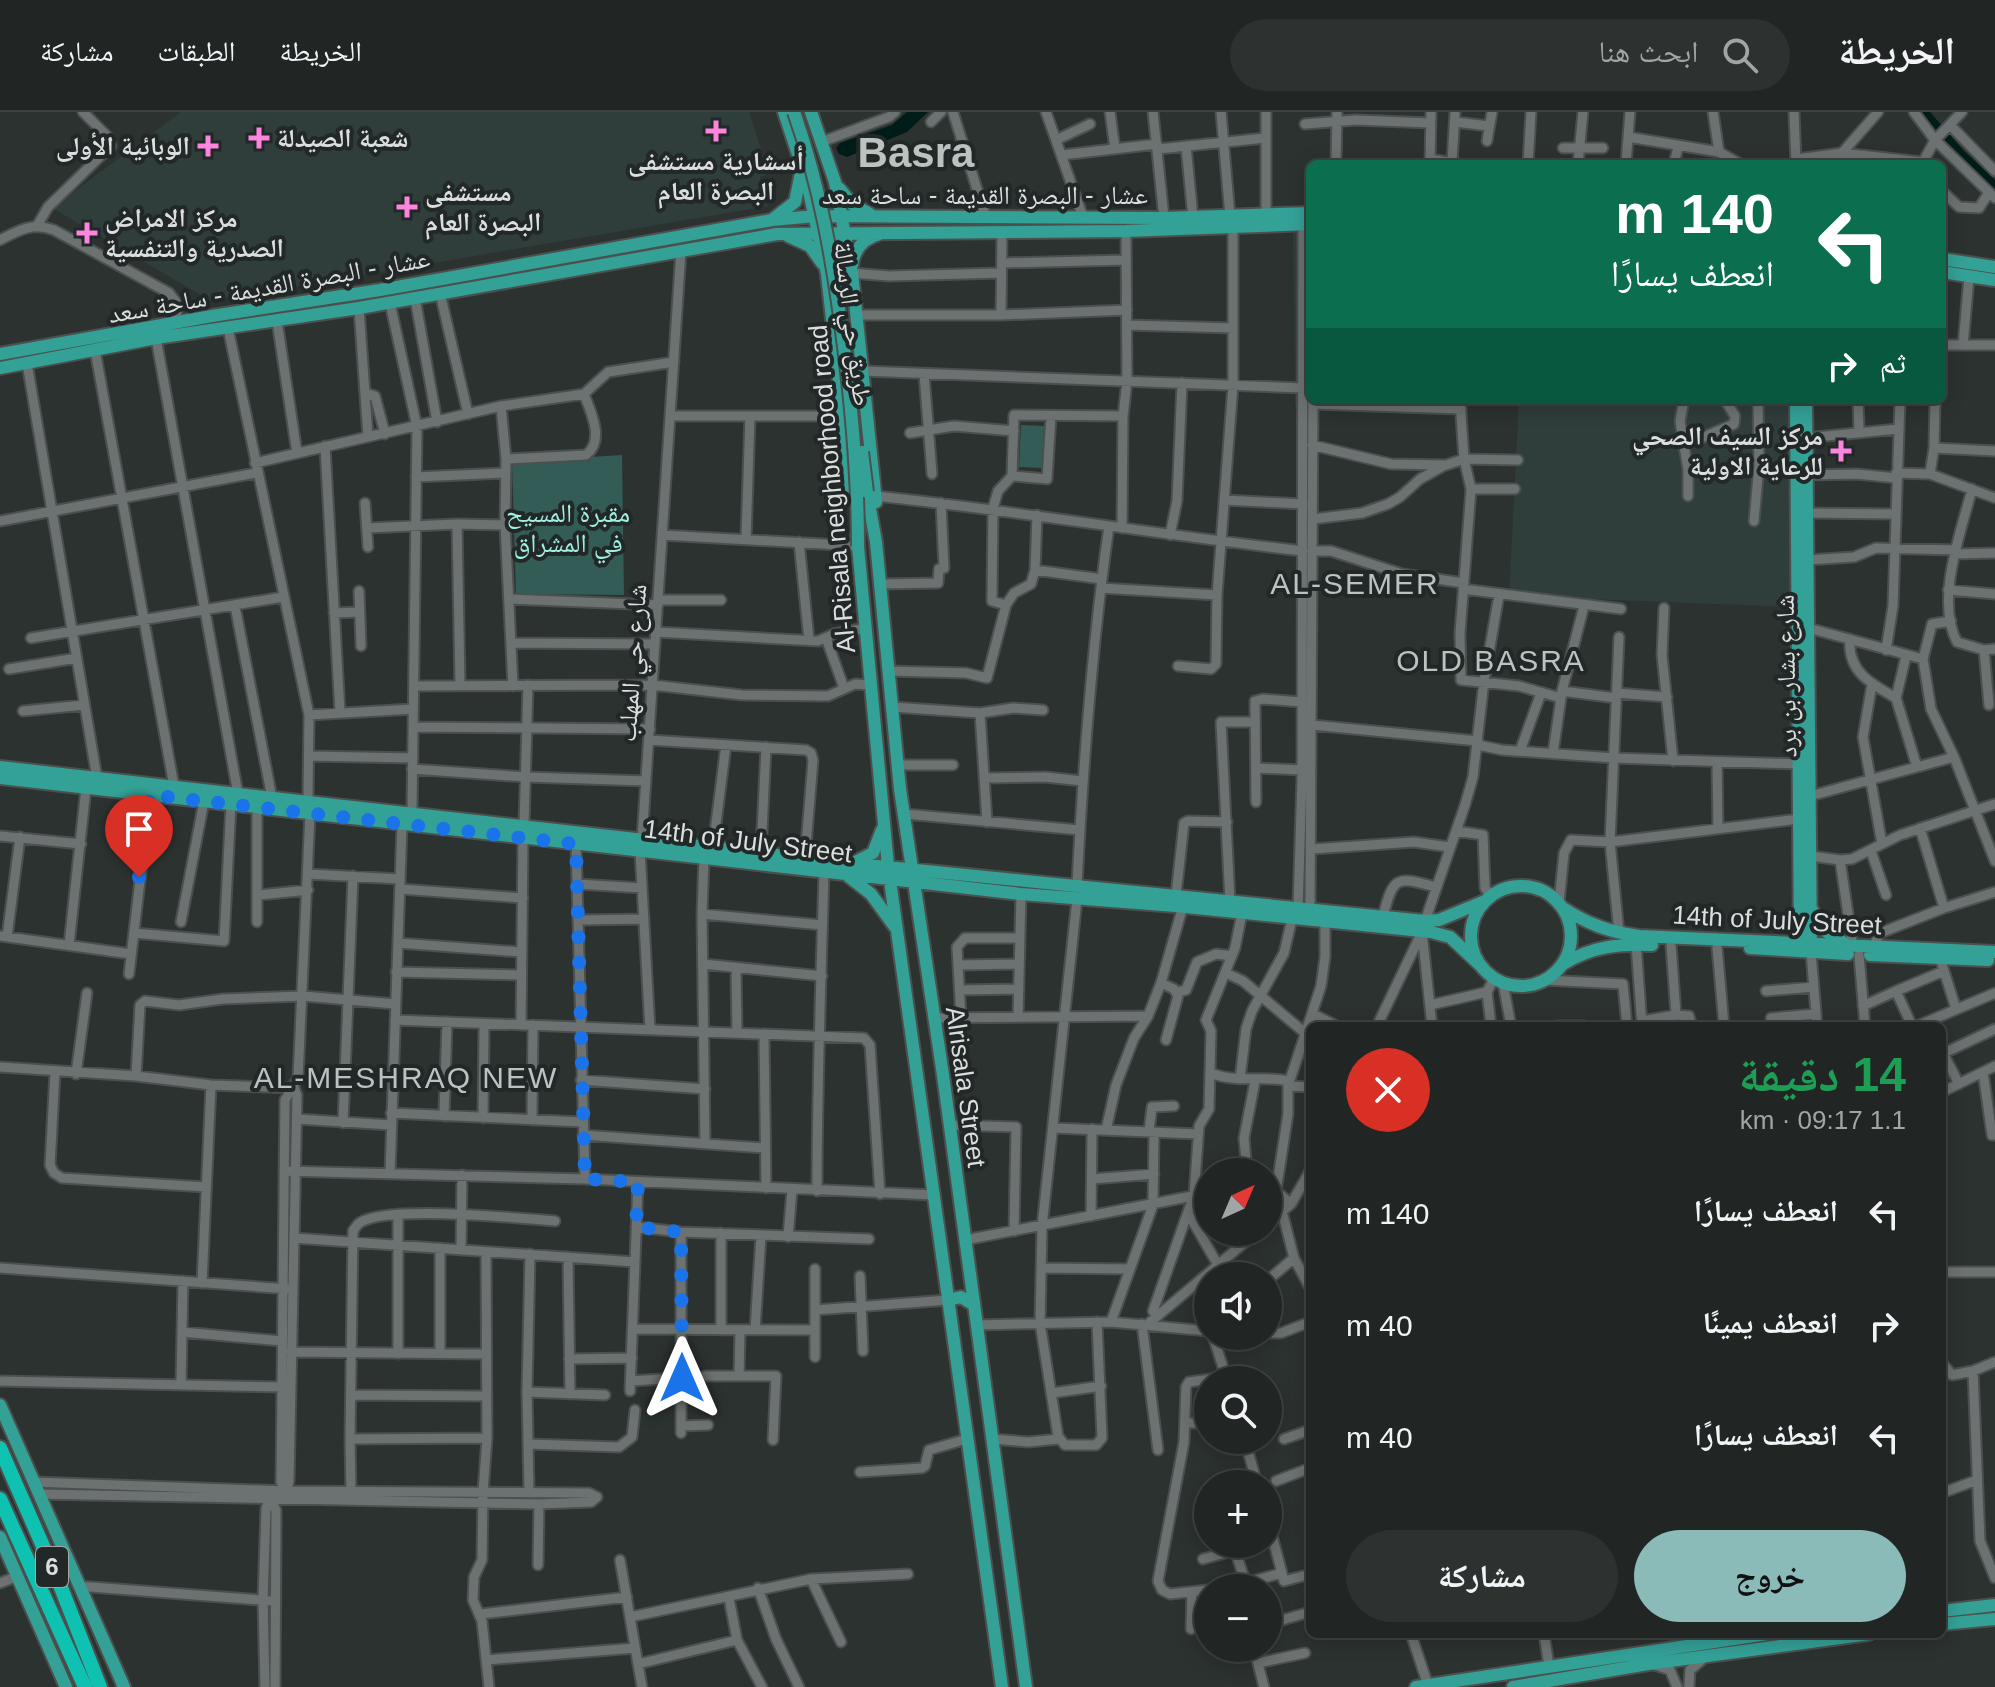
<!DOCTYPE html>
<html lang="ar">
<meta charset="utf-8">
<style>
body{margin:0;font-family:Helvetica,"Noto Naskh Arabic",sans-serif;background:#2d3231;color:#f1f3f6;direction:rtl;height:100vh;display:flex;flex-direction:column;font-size:30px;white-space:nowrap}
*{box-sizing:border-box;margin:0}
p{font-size:26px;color:#a2a5a6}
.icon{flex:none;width:44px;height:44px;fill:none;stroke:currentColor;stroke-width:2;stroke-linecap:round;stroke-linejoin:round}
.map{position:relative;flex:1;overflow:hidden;direction:ltr}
.side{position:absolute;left:1306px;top:910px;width:640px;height:616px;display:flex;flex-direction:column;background:#212624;border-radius:12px;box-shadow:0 4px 20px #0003,0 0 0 2px #3e4341;direction:rtl}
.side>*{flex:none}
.top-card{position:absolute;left:1306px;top:48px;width:640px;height:244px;border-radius:12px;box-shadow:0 4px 20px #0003,0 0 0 2px #3e4341;direction:rtl;background:#0b6e4f;color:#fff;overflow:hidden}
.needle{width:52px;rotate:44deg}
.controls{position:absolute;left:1194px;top:1046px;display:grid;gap:16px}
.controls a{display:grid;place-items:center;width:88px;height:88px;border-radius:50%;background:#212624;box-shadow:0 4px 20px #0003,0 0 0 2px #3e4341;font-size:40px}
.pin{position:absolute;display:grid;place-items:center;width:68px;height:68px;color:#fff;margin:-82px -34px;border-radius:50% 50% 50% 0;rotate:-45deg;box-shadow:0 0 8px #0007}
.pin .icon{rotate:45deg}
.me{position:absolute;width:88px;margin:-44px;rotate:0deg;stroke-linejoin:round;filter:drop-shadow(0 0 6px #0008)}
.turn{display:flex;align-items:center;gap:28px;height:168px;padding:0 40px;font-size:36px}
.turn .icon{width:104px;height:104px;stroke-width:2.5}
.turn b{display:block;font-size:56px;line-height:68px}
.then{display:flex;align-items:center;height:76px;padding:0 40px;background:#0003;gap:16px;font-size:30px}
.round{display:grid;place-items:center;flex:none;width:84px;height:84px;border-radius:42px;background:#2d3231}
.head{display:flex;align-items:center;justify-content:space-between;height:136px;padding:0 40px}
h1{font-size:48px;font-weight:700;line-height:60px;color:#1e9e55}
.action{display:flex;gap:16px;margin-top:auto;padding:16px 40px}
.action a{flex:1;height:92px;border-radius:48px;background:#8bbbb9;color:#111;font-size:32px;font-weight:700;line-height:92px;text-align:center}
.action a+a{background:#2d3231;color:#f1f3f6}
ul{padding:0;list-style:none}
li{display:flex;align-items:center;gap:24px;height:112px;padding:0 40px}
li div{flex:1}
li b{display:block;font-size:30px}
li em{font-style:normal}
header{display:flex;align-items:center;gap:48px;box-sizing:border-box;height:112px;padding:0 40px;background:#212624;border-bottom:2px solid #3e4341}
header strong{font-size:38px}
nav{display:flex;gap:44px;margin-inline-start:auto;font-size:28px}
.search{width:560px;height:72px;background:#2d3231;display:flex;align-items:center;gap:20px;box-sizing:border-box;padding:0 28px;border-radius:44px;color:#a2a5a6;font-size:30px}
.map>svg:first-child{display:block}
.built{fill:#2f3d3b}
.green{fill:#345c56}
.water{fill:#001c18}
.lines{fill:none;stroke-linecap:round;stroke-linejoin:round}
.minor-casing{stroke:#4b504f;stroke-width:13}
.major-casing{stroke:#4b504f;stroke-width:16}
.highway-casing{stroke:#4b504f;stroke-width:18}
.minor{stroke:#6c7271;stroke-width:9}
.major{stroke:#34a197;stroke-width:12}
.highway{stroke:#0ec1b0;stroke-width:14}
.major-bridge-casing{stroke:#4b504f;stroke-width:16;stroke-linecap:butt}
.major-bridge{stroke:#34a197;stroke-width:12}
.route{stroke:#1a73e8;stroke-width:14;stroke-dasharray:0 25.2}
.poi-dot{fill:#fe85df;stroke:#222827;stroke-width:3}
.labels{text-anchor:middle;stroke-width:8;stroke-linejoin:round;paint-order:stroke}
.shield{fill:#222827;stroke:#a3a7a6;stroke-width:2}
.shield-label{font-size:24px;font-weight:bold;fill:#dadedd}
.poi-label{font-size:26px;font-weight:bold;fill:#dadedd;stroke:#222827;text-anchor:start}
.street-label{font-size:26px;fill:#dadedd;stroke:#222827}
.park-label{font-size:26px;fill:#a0efe3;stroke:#222827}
.quarter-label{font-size:30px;letter-spacing:2px;fill:#bbc2c0;stroke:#222827}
.town-label{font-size:42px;font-weight:bold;fill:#bbc2c0;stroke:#222827}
</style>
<header>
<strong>الخريطة</strong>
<div class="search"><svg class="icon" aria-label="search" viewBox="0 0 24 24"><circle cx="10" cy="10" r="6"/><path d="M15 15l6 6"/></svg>ابحث هنا</div>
<nav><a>الخريطة</a><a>الطبقات</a><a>مشاركة</a></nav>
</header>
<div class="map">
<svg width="1995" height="1575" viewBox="0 0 1995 1575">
<rect width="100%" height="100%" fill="#2c3230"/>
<path class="built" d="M181 0H749L769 62 760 65 768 94 211 189 52 96Z
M1293 120 1310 122V288L1316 299 1295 294Z
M1519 288H1793L1792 495 1509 484Z"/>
<path class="green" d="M1021 313 1044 314 1042 356 1019 355Z
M622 343 624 483 516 482 512 350Z"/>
<path class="water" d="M907 0H928L907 20 847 45 839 42 836 36 840 31 892 13Z
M1920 0H1930L1963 38 1995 68V79L1964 51Z"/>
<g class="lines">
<g class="minor-casing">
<path id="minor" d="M953 0 986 106
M1046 0 1083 105
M1110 0 1115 37
M1153 0 1164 106
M1221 0 1230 104
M1266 0V102
M1713 0 1719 40
M1794 0 1796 52
M1914 0 1935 28 1995 86
M931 10 941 0
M1455 10 1489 14
M1305 12 1356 8 1430 11
M1950 13 1995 59
M1628 25 1719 40 1740 52
M1056 28 1090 12
M1487 29 1492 0
M821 30 889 5 895 0
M1186 34 1193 106
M1563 36H1603
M1158 37 1265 26
M1062 43 1157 32
M1430 47 1459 52
M1797 47 1842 41 1923 50 1935 28 1962 0
M1452 50 1455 0
M1336 52 1337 0
M1430 52 1431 0
M1528 52 1531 0
M1578 52 1583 0
M1626 52 1630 0
M1674 52 1678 35
M1842 52V41L1878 0
M1942 79 1959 95 1979 96 1988 82
M37 114 48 95 111 34 109 26 83 0
M0 128C19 118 33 110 54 118L169 181 178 193 175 211
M1002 151 1126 148
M852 161 889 164 1001 161
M440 181 468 302
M415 186 437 310
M390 191 417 315 412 701
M359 196 368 325
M857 203H1001L1127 198
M1001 203 1002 120
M277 209 297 341
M1127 213 1233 216
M228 216 309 603 308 689
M156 226 238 682
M1942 233H1995
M1963 233 1969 165
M95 238 174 674
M27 251 97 666
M863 259 1303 276
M924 262 932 362
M365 281 375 284 385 322
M1460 288 1464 347 1471 377 1460 521 1461 568 1519 574 1561 586
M1684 288 1680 309 1688 358V384
M1858 288 1859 319
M1313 292 1461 297
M501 294 506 347 505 413 513 574
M670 304H843
M910 321 954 314 1014 319
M1806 326 1898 317
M1312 333 1391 352 1446 353 1464 347 1518 348
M1685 333 1734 312 1735 304 1725 288
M325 334 340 601
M1934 336 1995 339
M506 347 586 343C605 329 591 300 584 282
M255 351 501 294 584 282 608 260 674 250
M1896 361 1930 362 1995 386
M1930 362 1934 336 1935 288
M1807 363 1857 362 1896 366
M1012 364 1047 367 1051 304
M416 365 505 361
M1471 377H1515
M1972 377C1961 420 1935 488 1957 530L1984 538 1995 537
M876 384C1018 399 1160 423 1303 439
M1224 388 1303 392
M365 391 368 435
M1807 401 1894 402
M1313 407 1362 401 1388 392 1400 385 1420 367 1443 354
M0 409 256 361
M1754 409 1759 353 1758 288
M457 412 460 573
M367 416 457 412 505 413
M1122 416 1123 304 1127 269 1126 119
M662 423 858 434
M1170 423 1177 389 1182 271
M746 427 750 304
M799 430 809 528
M1313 439H1331L1402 462 1464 471
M1955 442 1995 441
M1807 448 1854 445 1876 436 1956 438
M1035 458 1102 467
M881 472 938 471 939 457 944 456 941 391
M1101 476 1217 483
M1463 477 1621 497
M1948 478 1995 482
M359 479 361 534
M509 487 658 493
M658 488H721
M1006 493 1014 481 1031 472 1035 458 1037 403
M235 494 272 686
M1664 496 1662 543 1673 649
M334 501 359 500
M1951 509 1932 512 1923 547 1931 597 1954 645 1995 749
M1808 516 1923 547
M656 520 818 529 834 522 866 516
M31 526 283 485
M826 526 844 576
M1850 527C1847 559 1871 572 1896 586
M511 531 655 532
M1886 538 1893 494 1900 288
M1984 538 1989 593
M1906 544 1896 586 1917 655
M1178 554 1211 557 1216 552 1217 483 1233 273V115
M9 557 77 546
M889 559 966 561 987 566 1006 493 992 489 993 396 998 379 1012 364 1014 303 1123 304
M1872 572 1863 625 1882 732
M414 574 652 573 742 583 828 584 855 572 871 573
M1562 579 1616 586
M1617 581 1667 585
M892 595 980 601 1013 596 1043 598
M23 599 84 593
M980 601 987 710
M309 603 413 597
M1312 613 1478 629
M413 615 650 617
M649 628 806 638 811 641 813 648 805 746
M1478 633 1502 638 1614 646 1799 652
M1520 639 1541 581
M1553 641 1562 579 1584 494
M309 644 413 646
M1717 650 1718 716
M898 653H953
M1257 656 1302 658
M412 657 526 665 646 669
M984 666 1045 665 1083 669
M1810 684 1954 645
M1256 690 1255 589 1263 587 1302 590
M905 702 1080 718
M524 714 528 573
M1920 716 1944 796
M1456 719 1483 723 1485 776 1491 784
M0 724 81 732
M642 727 681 138
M576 732 585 1067
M713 735 726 633
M1312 737 1414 730 1449 735
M640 739 650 918
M1871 739 1886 783
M761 741 766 635
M1811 744 1840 748 1852 747 1900 723 1995 692
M704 746 702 802 705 1031
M1840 748 1853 835
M308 762 400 767
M577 772 642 776
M1077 773C1083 653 1092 533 1109 414
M400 777 523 786
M259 783 308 778
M1176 783 1184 711 1188 709 1227 710
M1077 787 1042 1115 1040 1211 1058 1324 1065 1333H1096L1102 1326 1097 1210
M1230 789 1221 610H1254
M1559 791 1564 741 1571 728 1610 730 1799 707
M1298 796 1302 666 1303 112
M1310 797 1313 288
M702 802 822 813
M1383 804C1394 762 1397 765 1436 775
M578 808 644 807
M1425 809 1465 693 1473 665 1484 569 1499 483
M181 810 204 689
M257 810V695
M1422 820 1432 914
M134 821 224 829 231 692
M1619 821 1610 730 1619 525
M0 824 131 842
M7 825 20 725
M398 831 521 840
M1636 832 1642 914
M69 833 86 676
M1717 835 1724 914
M1873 835 1880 821 1944 796 1995 780
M1811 840 1817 914
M1859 843 1865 914
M1940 846 1956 897
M703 852 822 864
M959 853 1019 852
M736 856 737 921
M396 860 521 863
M1226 861 1243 869 1305 921
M129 862 150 683
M1544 868 1623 872 1627 914
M1161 871 1174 877 1178 884 1166 928
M1503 871 1511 914
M960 878 1019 877
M1766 879 1814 875
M1896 879 1944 859
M1177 880 1186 878 1197 850 1216 842 1232 844
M1430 893 1487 880
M1863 894 1896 879 1912 914
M1313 902 1337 914
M1676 903 1689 904 1692 914
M1018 905 1021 782
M935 906 1148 904
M961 906 957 835 965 826H1020
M1771 906 1816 902
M395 908 864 926 870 933 880 1082
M1642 909 1676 903 1671 833
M521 913 523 726
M1377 914 1422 820
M1491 914 1487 880 1494 866
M1556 914H1585
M1917 914 1995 881
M764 922 766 1076
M1943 941 1959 972
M1942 942 1995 917
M0 955 136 964 211 973 294 976
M55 960 50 1053 54 1061 62 1066 206 1075
M1983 960 1992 1023H1995
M1211 961C1238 972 1263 963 1290 969
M76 962 87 881
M136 964 140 893 145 889 179 893 223 887 303 884 395 892
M1240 967 1246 917 1252 899 1284 841 1292 807
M581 968 705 977
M1288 974 1310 975
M1942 980 1995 954
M391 1001 582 1010
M444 1004 447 910
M483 1006 484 912
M297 1007 391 1013
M532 1008 533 913
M343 1011 353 764
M950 1013 1016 1015 1014 1119
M1053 1016 1198 1022
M1106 1018 1116 973 1134 926 1148 904 1161 871 1183 794
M1149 1019 1152 995 1174 994
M583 1023 765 1036
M284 1059 585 1067 934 1083
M1247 1060 1244 1026 1255 969
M390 1062 402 712
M1092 1067 1154 1062
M1268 1078 1276 1079 1291 1092
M817 1079C817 972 821 866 824 760
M1276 1079 1288 1002V974L1321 874 1325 845V811
M1282 1099 1294 1146 1310 1176
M1188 1101 1218 1153
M1091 1104 1092 1017
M1268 1111 1291 1092 1310 1059
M636 1115 681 1120 869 1127
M681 1120V1321
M788 1125 792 1078
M294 1126 635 1150
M965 1128 1208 1081
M440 1136V1242
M461 1138 462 1063
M486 1140 487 1326 483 1380 482 1448 474 1465 473 1488 482 1509 489 1575
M568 1145 570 1282
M0 1156 289 1177
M1041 1156 1130 1157
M1942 1160H1995
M860 1164 863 1239
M1268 1168 1294 1146
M202 1171 211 973
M815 1198 948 1188
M1153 1199 1194 1083 1199 1014 1209 997 1211 919 1206 908 1235 836 1242 801
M1111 1210 1153 1093 1154 1020
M1142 1212 1158 1338
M1148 1212 1257 1120
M976 1213 1111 1210 1208 1219
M633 1217 815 1218
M721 1218V1121
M755 1218 761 1123
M182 1220 282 1229
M1268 1221H1281L1310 1210
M1213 1224 1227 1268
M291 1240 486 1242
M398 1242V1102
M815 1245V1157
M569 1247 632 1246
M1942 1251 1952 1263 1973 1259 1995 1250
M1973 1259 1980 1429 1995 1466
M705 1264H776L773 1328
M739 1264 740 1218
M0 1269 282 1275
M631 1269 662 1267
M181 1272 183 1169
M630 1279 638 1070
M527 1280 605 1283
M1052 1281 1101 1274
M351 1283 486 1284
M1185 1311H1208
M681 1314 708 1313
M350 1327 487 1326
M992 1327 1029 1330 1058 1327
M1284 1327 1310 1318
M1245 1328 1257 1372
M528 1332 619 1335 632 1325 635 1298
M860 1360 922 1356 925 1354 929 1338 967 1327
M1276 1369 1310 1356
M33 1370 286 1379 589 1381 597 1385
M286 1379 281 1370 285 988 298 966 310 701
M351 1380 350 1327 353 1119C356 1115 357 1112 361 1110 390 1093 517 1106 555 1109
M529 1381 527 1280 530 1142
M1942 1381 1977 1368
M38 1382 539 1392 591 1390 597 1385
M286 1383 289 1369 297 983 294 976
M270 1387 276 1398 275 1575
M1206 1396H1208
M1268 1408 1284 1469 1303 1464
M1235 1438 1246 1472
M1203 1447 1257 1432
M620 1448 642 1575
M538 1453 539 1392
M811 1467 841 1530
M0 1471 18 1464
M78 1474 274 1489
M758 1476 776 1527 799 1575
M1227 1476 1282 1461
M1208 1478 1170 1482 1162 1478 1158 1469 1184 1330 1186 1275 1189 1270 1226 1265
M729 1486 737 1528 762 1575
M481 1502 627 1485
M630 1505 811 1467 908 1462
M1268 1512 1310 1500
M1191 1517 1192 1480
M1411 1522 1428 1573
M1544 1522 1549 1554
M1687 1522 1694 1533
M1254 1536 1264 1575
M486 1548 635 1536
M1258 1551 1305 1541
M638 1552 737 1528
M1655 1553 1670 1558 1677 1575
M265 1575 263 1488 266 1397 270 1383
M1689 1575 1690 1558 1704 1546"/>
</g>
<g class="major-casing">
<path id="major" d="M784 0 807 70 827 162 852 386
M811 0 835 70 852 161 876 390
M839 76 852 92 870 102
M773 107 795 90 801 61
M788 124 810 134 822 151
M1942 147 1995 155
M852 153C854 137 864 126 880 122
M1942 160 1995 168
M0 242 212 204 380 178 772 108 815 104 1164 106 1310 101
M0 256 156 226 359 196 777 122 1126 119 1310 112
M1796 288 1800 839
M1806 288 1811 840
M867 380 876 430 900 677 943 963 1026 1575
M857 424 888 754 1002 1575
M0 655 847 751 1425 809 1439 808 1485 789
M0 666 1021 782 1176 794 1431 820 1450 825 1480 853
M855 750 873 741 882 718
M848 764 871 782 895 815
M1471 824a50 50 0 1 1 100 0a50 50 0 1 1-100 0Z
M1563 796C1588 812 1609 820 1639 824L1995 840
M1812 798 1825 819 1843 830
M1750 836 1848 842
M1870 843 1988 848
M1563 852C1593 834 1618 832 1652 833
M948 1188 961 1185 974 1193
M0 1293 124 1575
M0 1425 66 1575
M1942 1499 1995 1493
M1942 1512 1995 1507
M1416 1575 1767 1522
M1513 1575 1648 1552 1869 1522"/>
</g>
<g class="highway-casing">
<path id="highway" d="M0 1336 60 1473 100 1575
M0 1387 85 1575"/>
</g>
<use href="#minor" class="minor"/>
<use href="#major" class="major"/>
<use href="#highway" class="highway"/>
<g class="major-bridge-casing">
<path id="major-bridge" d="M794 0C820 74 833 149 843 227 852 296 858 365 858 434
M862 340 867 380"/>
</g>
<use href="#major-bridge" class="major-bridge"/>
</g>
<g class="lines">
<path class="route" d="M139 765 150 683 576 732 585 1067 638 1070 636 1115 681 1120 682 1266"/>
</g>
<g class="poi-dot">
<path d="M712 7h8v8h8v8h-8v8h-8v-8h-8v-8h8z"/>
<path d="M255 14h8v8h8v8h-8v8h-8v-8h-8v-8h8z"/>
<path d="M204 22h8v8h8v8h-8v8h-8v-8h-8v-8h8z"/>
<path d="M403 83h8v8h8v8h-8v8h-8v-8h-8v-8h8z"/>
<path d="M83 109h8v8h8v8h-8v8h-8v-8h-8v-8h8z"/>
<path d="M1837 327h8v8h8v8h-8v8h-8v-8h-8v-8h8z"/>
</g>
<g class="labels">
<rect class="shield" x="36" y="1435" width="32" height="40" rx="6"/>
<g class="shield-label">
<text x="52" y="1463">6</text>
</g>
<g class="poi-label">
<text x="277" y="35">شعبة الصيدلة</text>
<text x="190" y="43" text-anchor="end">الوبائية الأولى</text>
<text x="716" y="58" text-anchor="middle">أسشارية مستشفى<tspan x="716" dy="30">البصرة العام</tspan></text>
<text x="425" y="89">مستشفى<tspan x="425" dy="30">البصرة العام</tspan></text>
<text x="105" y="115">مركز الامراض<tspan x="105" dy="30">الصدرية والتنفسية</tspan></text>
<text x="1823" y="333" text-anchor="end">مركز السيف الصحي<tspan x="1823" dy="30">للرعاية الاولية</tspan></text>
</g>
<g class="street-label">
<text x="985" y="92">عشار - البصرة القديمة - ساحة سعد</text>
<text transform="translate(269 174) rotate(-10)" y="9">عشار - البصرة القديمة - ساحة سعد</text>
<text transform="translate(853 212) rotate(83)" y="9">طريق حي الرسالة</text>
<text transform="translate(832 377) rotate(-95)" y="9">Al-Risala neighborhood road</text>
<text transform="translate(632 551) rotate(-86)" y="9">شارع حي المهلب</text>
<text transform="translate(1786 564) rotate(-91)" y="9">شارع بشار بن برد</text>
<text transform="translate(748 729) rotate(7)" y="9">14th of July Street</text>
<text transform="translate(1777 808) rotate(3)" y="9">14th of July Street</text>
<text transform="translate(966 975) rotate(82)" y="9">Alrisala Street</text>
</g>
<g class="park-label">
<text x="568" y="410">مقبرة المسيح<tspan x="568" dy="30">في المشراق</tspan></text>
</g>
<g class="quarter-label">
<text x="1355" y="482">AL-SEMER</text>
<text x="1491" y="559">OLD BASRA</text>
<text x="406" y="976">AL-MESHRAQ NEW</text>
</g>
<g class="town-label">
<text x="916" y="55">Basra</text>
</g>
</g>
</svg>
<div class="controls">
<a><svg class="needle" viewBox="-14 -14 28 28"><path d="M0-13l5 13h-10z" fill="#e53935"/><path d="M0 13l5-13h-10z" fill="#a2a5a6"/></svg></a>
<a><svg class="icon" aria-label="sound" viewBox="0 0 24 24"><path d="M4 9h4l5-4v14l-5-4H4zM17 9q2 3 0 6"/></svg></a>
<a><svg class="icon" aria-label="search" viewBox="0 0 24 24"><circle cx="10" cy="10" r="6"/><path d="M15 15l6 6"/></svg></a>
<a>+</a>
<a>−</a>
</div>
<div class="pin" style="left:139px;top:765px;background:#d93025"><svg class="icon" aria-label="arrive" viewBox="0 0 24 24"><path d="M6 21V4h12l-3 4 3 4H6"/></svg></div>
<svg class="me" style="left:682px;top:1266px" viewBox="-20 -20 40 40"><path d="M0-17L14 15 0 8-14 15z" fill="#1a73e8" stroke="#fff" stroke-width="4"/></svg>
<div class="top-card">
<div class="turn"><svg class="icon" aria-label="left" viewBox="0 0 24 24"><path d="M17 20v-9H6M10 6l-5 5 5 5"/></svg><div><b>140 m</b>انعطف يسارًا</div></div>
<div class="then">ثم<svg class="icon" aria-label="right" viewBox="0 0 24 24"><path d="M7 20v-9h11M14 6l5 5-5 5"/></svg></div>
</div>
<section class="side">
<div class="head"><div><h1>14 دقيقة</h1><p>1.1 km · 09:17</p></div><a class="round" style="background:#d93025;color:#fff"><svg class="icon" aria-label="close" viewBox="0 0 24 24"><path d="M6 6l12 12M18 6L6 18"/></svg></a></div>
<ul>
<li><svg class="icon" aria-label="left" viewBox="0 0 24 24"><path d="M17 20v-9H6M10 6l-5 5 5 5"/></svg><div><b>انعطف يسارًا</b></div><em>140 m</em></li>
<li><svg class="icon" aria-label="right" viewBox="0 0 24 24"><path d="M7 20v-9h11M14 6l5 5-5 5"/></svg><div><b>انعطف يمينًا</b></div><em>40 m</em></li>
<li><svg class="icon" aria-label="left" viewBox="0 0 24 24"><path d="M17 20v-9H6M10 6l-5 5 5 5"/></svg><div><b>انعطف يسارًا</b></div><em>40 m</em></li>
</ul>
<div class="action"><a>خروج</a><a>مشاركة</a></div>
</section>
</div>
